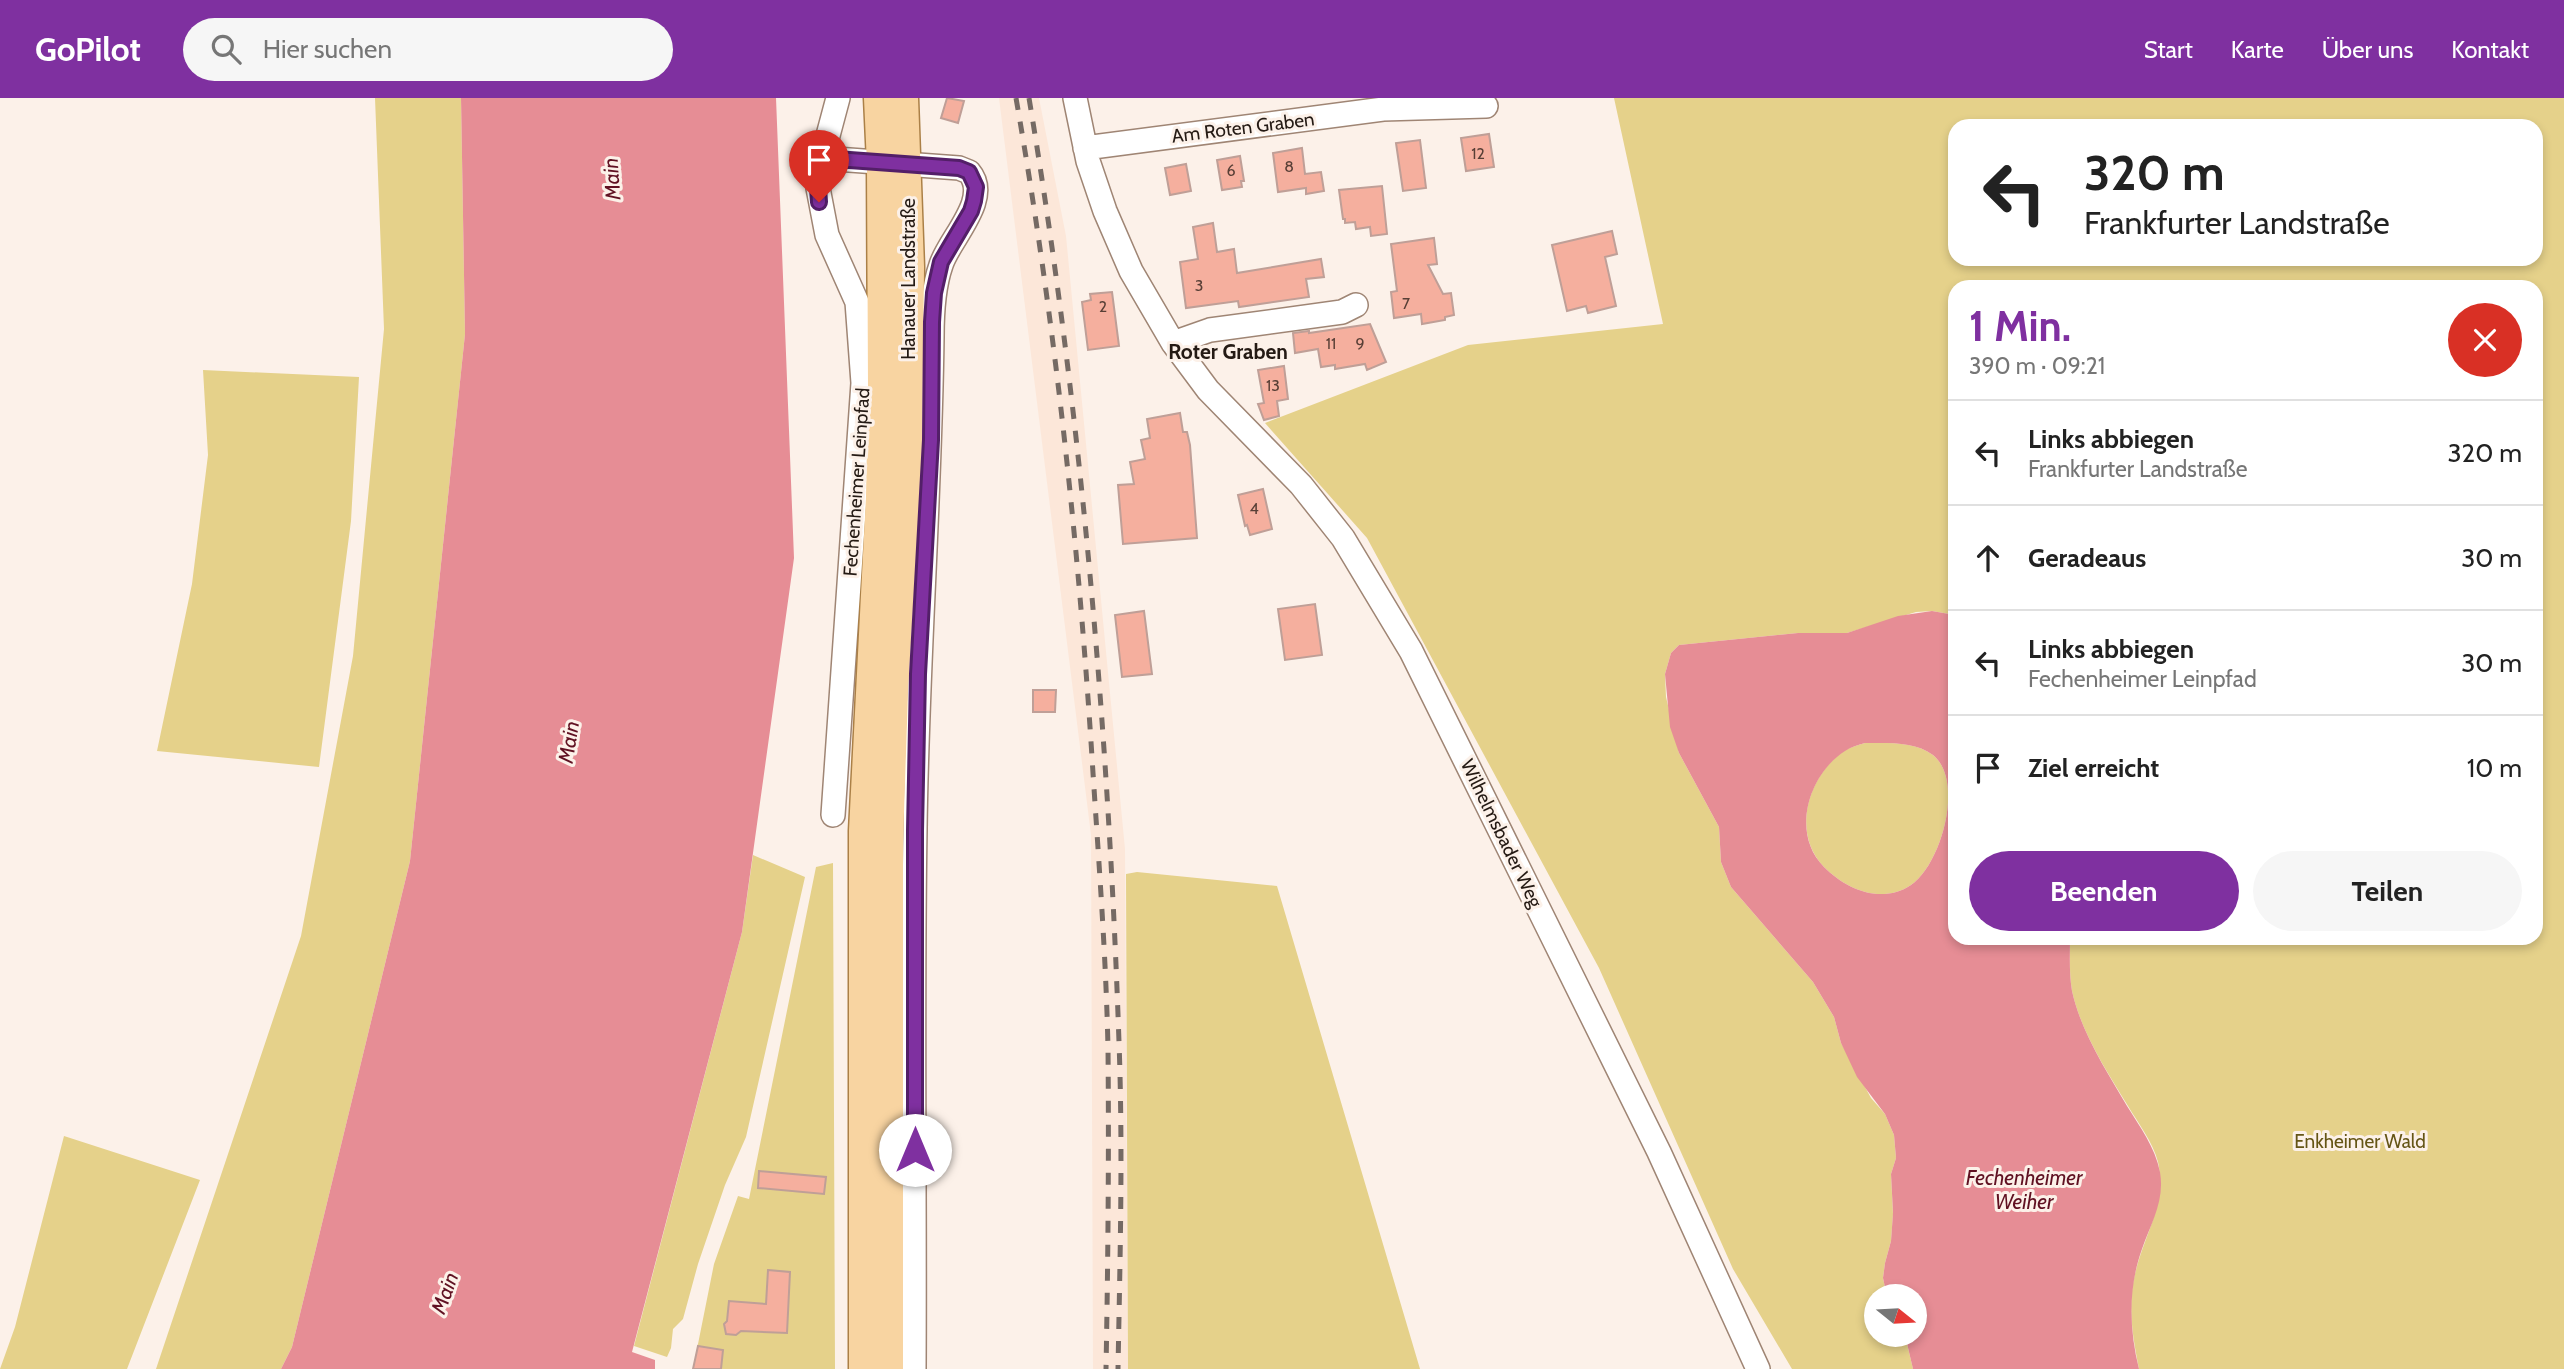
<!DOCTYPE html>
<html lang="de">
<meta charset="utf-8">
<style>
body{margin:0;font-family:Cabin,sans-serif;background:#f6f6f6;color:#222;height:100vh;display:flex;flex-direction:column;font-size:26px;white-space:nowrap}
*{box-sizing:border-box;margin:0}
p{font-size:23px;color:#767676}
.icon{flex:none;width:38px;height:38px;fill:none;stroke:currentColor;stroke-width:2;stroke-linecap:round;stroke-linejoin:round}
.map{position:relative;flex:1;overflow:hidden}
.side{position:absolute;left:1948px;top:182px;width:595px;height:665px;display:flex;flex-direction:column;background:#fff;border-radius:21px;box-shadow:0 4px 10px #0003}
.side>*{flex:none}
.hud{position:absolute;left:1948px;top:21px;width:595px;height:147px;border-radius:21px;box-shadow:0 4px 10px #0003;background:#fff;color:#222;overflow:hidden}
.needle{width:46px;rotate:108deg}
.buttons{position:absolute;left:1864px;top:1186px;display:grid;gap:14px}
.buttons a{display:grid;place-items:center;width:63px;height:63px;border-radius:50%;background:#fff;box-shadow:0 4px 10px #0003;font-size:35px}
.pin{position:absolute;display:grid;place-items:center;width:60px;height:60px;color:#fff;margin:-72px -30px;border-radius:50% 50% 50% 0;rotate:-45deg;box-shadow:0 0 7px #0007}
.pin .icon{rotate:45deg}
.me{position:absolute;width:77px;margin:-38px;rotate:0deg;stroke-linejoin:round;filter:drop-shadow(0 0 5px #0008)}
.turn{display:flex;align-items:center;gap:24px;height:147px;padding:0 21px;font-size:32px}
.turn .icon{width:91px;height:91px;stroke-width:2.5}
.turn b{display:block;font-size:49px;line-height:60px}
.round{display:grid;place-items:center;flex:none;width:74px;height:74px;border-radius:37px;background:#f6f6f6}
.overview{display:flex;align-items:center;justify-content:space-between;height:119px;padding:0 21px}
h1{font-size:42px;font-weight:700;line-height:52px;color:#7f30a0}
.action{display:flex;gap:14px;margin-top:auto;padding:14px 21px}
.action a{flex:1;height:80px;border-radius:42px;background:#7f30a0;color:#fff;font-size:28px;font-weight:700;line-height:80px;text-align:center}
.action a+a{background:#f6f6f6;color:#222}
ul{padding:0;list-style:none}
li{display:flex;align-items:center;gap:21px;height:105px;padding:0 21px;border-top:2px solid #e0e0e0}
li div{flex:1}
li b{display:block;font-size:26px}
li em{font-style:normal}
header{display:flex;align-items:center;gap:42px;box-sizing:border-box;height:98px;padding:0 35px;background:#7f30a0;color:#fff}
header strong{font-size:33px}
nav{display:flex;gap:38px;margin-inline-start:auto;font-size:24px}
.search{width:490px;height:63px;background:#f6f6f6;display:flex;align-items:center;gap:18px;box-sizing:border-box;padding:0 24px;border-radius:38px;color:#767676;font-size:26px}
.map>svg:first-child{display:block}
.built{fill:#fce7d9}
.green{fill:#e5d18a;fill-rule:evenodd}
.water{fill:#e68d95;fill-rule:evenodd}
.building{fill:#f5af9e;stroke:#bf9f97;stroke-width:2}
.lines{fill:none;stroke-linecap:round;stroke-linejoin:round}
.minor-casing{stroke:#9f8574;stroke-width:26}
.major-casing{stroke:#ab8047;stroke-width:33}
.minor{stroke:#fff;stroke-width:23}
.major{stroke:#f8d4a1;stroke-width:30}
.rail{stroke:#756a64;stroke-width:5;stroke-dasharray:12 12;stroke-linecap:butt}
.route-casing{stroke:#531f68;stroke-width:18}
.route{stroke:#7f30a0;stroke-width:12}
.labels{text-anchor:middle;stroke-width:6;stroke-linejoin:round;paint-order:stroke}
.number-label{font-size:16px;fill:#583f36}
.street-label{font-size:19px;fill:#241a14;stroke:#fcf1e9}
.park-label{font-size:19px;fill:#655515;stroke:#fcf1e9}
.water-label{font-size:21px;font-style:italic;fill:#601122;stroke:#fcf1e9}
.neighbourhood-label{font-size:21px;font-weight:bold;fill:#241a14;stroke:#fcf1e9}
</style>
<header>
<strong>GoPilot</strong>
<div class="search"><svg class="icon" aria-label="search" viewBox="0 0 24 24"><circle cx="10" cy="10" r="6"/><path d="M15 15l6 6"/></svg>Hier suchen</div>
<nav><a>Start</a><a>Karte</a><a>Über uns</a><a>Kontakt</a></nav>
</header>
<div class="map">
<svg width="2564" height="1271" viewBox="0 0 2564 1271">
<rect width="100%" height="100%" fill="#fcf1e9"/>
<path class="built" d="M999 0H1039L1066 138 1125 751 1128 1271H1093L1091 737Z"/>
<path class="green" d="M375 0H461L465 236 410 763 292 1249 281 1271H156L301 838 353 558 384 231Z
M1614 0H2564V1271H2139C2133 1240 2127 1208 2135 1176 2144 1137 2167 1105 2158 1064 2153 1044 2138 1025 2128 1008 2106 972 2081 934 2072 893 2069 875 2070 858 2070 840H2536V189H1955V517L1932 513 1916 514 1847 535H1798L1679 547 1671 555 1665 576 1666 599 1679 655 1719 729 1721 764 1731 789 1813 884 1834 919 1841 945 1871 1000 1885 1016 1894 1037 1896 1060 1891 1076 1893 1116 1891 1143 1885 1165 1883 1180 1887 1199H1876V1237H1905L1913 1271H1792L1733 1171 1599 870 1367 440 1265 325 1468 247 1663 226ZM1955 28H2536V161H1955Z
M203 272 359 279 351 423 319 669 157 653 192 486 208 357Z
M1865 645C1887 645 1915 643 1933 657 1965 683 1941 767 1911 787 1881 807 1846 791 1824 769 1790 734 1809 676 1845 652 1851 649 1858 647 1865 645Z
M753 757 805 779 746 1039 725 1087 698 1166 683 1221 673 1231 671 1250 667 1259 634 1248 742 834Z
M833 765 835 1271H693L714 1166 738 1098 749 1101 816 769Z
M1137 774 1277 788 1420 1271H1128L1126 776Z
M64 1038 200 1082 127 1271H0L15 1229Z"/>
<path class="water" d="M461 0H776L794 460 742 834 632 1254 655 1262V1271H281L292 1249 410 763 465 236Z
M1932 513 1955 517V840H2070C2070 858 2069 875 2072 893 2081 934 2106 972 2127 1008 2140 1029 2155 1049 2160 1074 2165 1103 2151 1125 2142 1151 2128 1190 2129 1231 2139 1271H1913L1905 1237H1914V1199H1887L1883 1180 1885 1165 1891 1143 1893 1115 1891 1076 1896 1060 1894 1037 1885 1016 1857 979 1841 945 1834 919 1813 884 1731 789 1721 764 1719 729 1679 655 1670 629 1665 576 1671 555 1679 547 1798 535H1847L1898 518ZM1865 645C1886 645 1915 643 1933 657 1965 683 1941 767 1911 787 1881 807 1846 791 1824 769 1790 735 1809 676 1845 653 1851 649 1858 647 1865 645Z"/>
<path class="building" d="M947 0 964 3 958 25 941 20Z
M1489 36 1494 69 1466 73 1461 40Z
M1420 42 1426 90 1403 93 1396 45Z
M1302 50 1305 76 1321 74 1324 93 1306 96V90L1278 94 1273 55Z
M1240 58 1244 83H1241L1242 89 1222 92 1217 62Z
M1186 66 1191 93 1170 97 1165 70Z
M1382 88 1387 136 1371 138 1370 129 1356 131 1355 124 1345 125V121H1343L1339 92Z
M1213 125 1217 154 1234 151 1237 175 1321 161 1324 179 1306 181 1309 199 1239 209 1238 203 1186 210 1180 164 1198 161 1193 129Z
M1612 133 1617 156 1605 159 1616 208 1588 215 1586 208 1567 213 1552 147Z
M1434 140 1437 166 1428 167 1443 196 1451 195 1454 217 1445 219V222L1422 226 1421 216 1394 220 1391 194 1397 193 1391 146Z
M1112 194 1119 248 1088 252 1082 204 1091 202 1090 196Z
M1370 226 1386 264 1367 272 1365 266 1335 271V267L1321 269 1318 251 1295 255 1293 235 1309 233V235Z
M1284 268 1288 301 1277 303 1279 318 1264 322 1258 306 1264 305 1258 272Z
M1180 315 1183 334H1187L1190 347 1197 440 1123 446 1118 387 1134 386 1130 364 1145 361 1141 342 1150 340 1147 321Z
M1263 391 1272 431 1250 437 1247 427 1245 428 1238 397Z
M1315 506 1322 557 1285 562 1278 511Z
M1144 513 1152 576 1122 579 1115 517Z
M1033 592H1056L1055 614H1033Z
M759 1073 826 1079 824 1096 758 1090Z
M768 1172 790 1174 787 1235 741 1233 736 1237 726 1236 724 1226 727 1223 729 1203 766 1206Z
M698 1248 723 1252 721 1271H693Z"/>
<g class="lines">
<g class="minor-casing">
<path id="minor" d="M1075 0 1088 63 1105 113 1131 173 1173 245 1208 292 1301 387 1343 440 1411 553 1659 1054 1758 1271
M1085 50 1383 11 1486 8
M822 60 959 70 969 74C992 101 949 141 941 167 933 190 932 215 932 239 930 403 917 567 915 731 912 911 915 1091 914 1271
M1173 245 1210 232 1342 214 1356 207
M833 717 863 285 857 204 827 137 818 90 822 60 838 0"/>
</g>
<g class="major-casing">
<path id="major" d="M864 1271V733L881 399 883 290 882 65 879 0
M888 1271V744L893 593 907 363 909 169 903 0"/>
</g>
<use href="#minor" class="minor"/>
<use href="#major" class="major"/>
<path class="rail" d="M1016 0C1055 223 1079 449 1093 675 1099 767 1106 859 1108 950 1109 1057 1108 1164 1106 1271
M1029 0C1081 312 1108 627 1119 944 1123 1053 1120 1162 1118 1271"/>
</g>
<g class="lines">
<g class="route-casing">
<path id="route" d="M819 104 818 90 822 60 959 70 969 74 976 89 974 103 971 113 941 164 934 195 932 224 931 342 918 576 915 733V1052"/>
</g>
<use href="#route" class="route"/>
</g>
<g class="labels">
<g class="number-label">
<text x="1478" y="61">12</text>
<text x="1289" y="74">8</text>
<text x="1231" y="78">6</text>
<text x="1199" y="193">3</text>
<text x="1406" y="211">7</text>
<text x="1103" y="214">2</text>
<text x="1331" y="251">11</text>
<text x="1360" y="251">9</text>
<text x="1273" y="293">13</text>
<text x="1254" y="416">4</text>
</g>
<g class="street-label">
<text transform="translate(1243 29) rotate(-7)" y="7">Am Roten Graben</text>
<text transform="translate(908 181) rotate(-90)" y="7">Hanauer Landstraße</text>
<text transform="translate(856 384) rotate(-86)" y="7">Fechenheimer Leinpfad</text>
<text transform="translate(1502 735) rotate(64)" y="7">Wilhelmsbader Weg</text>
</g>
<g class="park-label">
<text x="2360" y="1050">Enkheimer Wald</text>
</g>
<g class="water-label">
<text transform="translate(612 81) rotate(-94)" y="7">Main</text>
<text transform="translate(569 644) rotate(-81)" y="7">Main</text>
<text x="2024" y="1087">Fechenheimer<tspan x="2024" dy="24">Weiher</tspan></text>
<text transform="translate(445 1195) rotate(-70)" y="7">Main</text>
</g>
<g class="neighbourhood-label">
<text x="1228" y="261">Roter Graben</text>
</g>
</g>
</svg>
<div class="buttons">
<a><svg class="needle" viewBox="-14 -14 28 28"><path d="M0-13l5 13h-10z" fill="#e53935"/><path d="M0 13l5-13h-10z" fill="#767676"/></svg></a>
</div>
<div class="pin" style="left:819px;top:104px;background:#d93025"><svg class="icon" aria-label="arrive" viewBox="0 0 24 24"><path d="M6 21V4h12l-3 4 3 4H6"/></svg></div>
<svg class="me" style="left:915px;top:1052px" viewBox="-20 -20 40 40"><circle r="19" fill="#fff"/><path d="M0-13L10 11 0 6-10 11z" fill="#7f30a0"/></svg>
<div class="hud">
<div class="turn"><svg class="icon" aria-label="left" viewBox="0 0 24 24"><path d="M17 20v-9H6M10 6l-5 5 5 5"/></svg><div><b>320 m</b>Frankfurter Landstraße</div></div>
</div>
<section class="side">
<div class="overview"><div><h1>1 Min.</h1><p>390 m · 09:21</p></div><a class="round" style="background:#d93025;color:#fff"><svg class="icon" aria-label="close" viewBox="0 0 24 24"><path d="M6 6l12 12M18 6L6 18"/></svg></a></div>
<ul>
<li><svg class="icon" aria-label="left" viewBox="0 0 24 24"><path d="M17 20v-9H6M10 6l-5 5 5 5"/></svg><div><b>Links abbiegen</b><p>Frankfurter Landstraße</p></div><em>320 m</em></li>
<li><svg class="icon" aria-label="ahead" viewBox="0 0 24 24"><path d="M12 20V5M6 11l6-6 6 6"/></svg><div><b>Geradeaus</b></div><em>30 m</em></li>
<li><svg class="icon" aria-label="left" viewBox="0 0 24 24"><path d="M17 20v-9H6M10 6l-5 5 5 5"/></svg><div><b>Links abbiegen</b><p>Fechenheimer Leinpfad</p></div><em>30 m</em></li>
<li><svg class="icon" aria-label="arrive" viewBox="0 0 24 24"><path d="M6 21V4h12l-3 4 3 4H6"/></svg><div><b>Ziel erreicht</b></div><em>10 m</em></li>
</ul>
<div class="action"><a>Beenden</a><a>Teilen</a></div>
</section>
</div>
